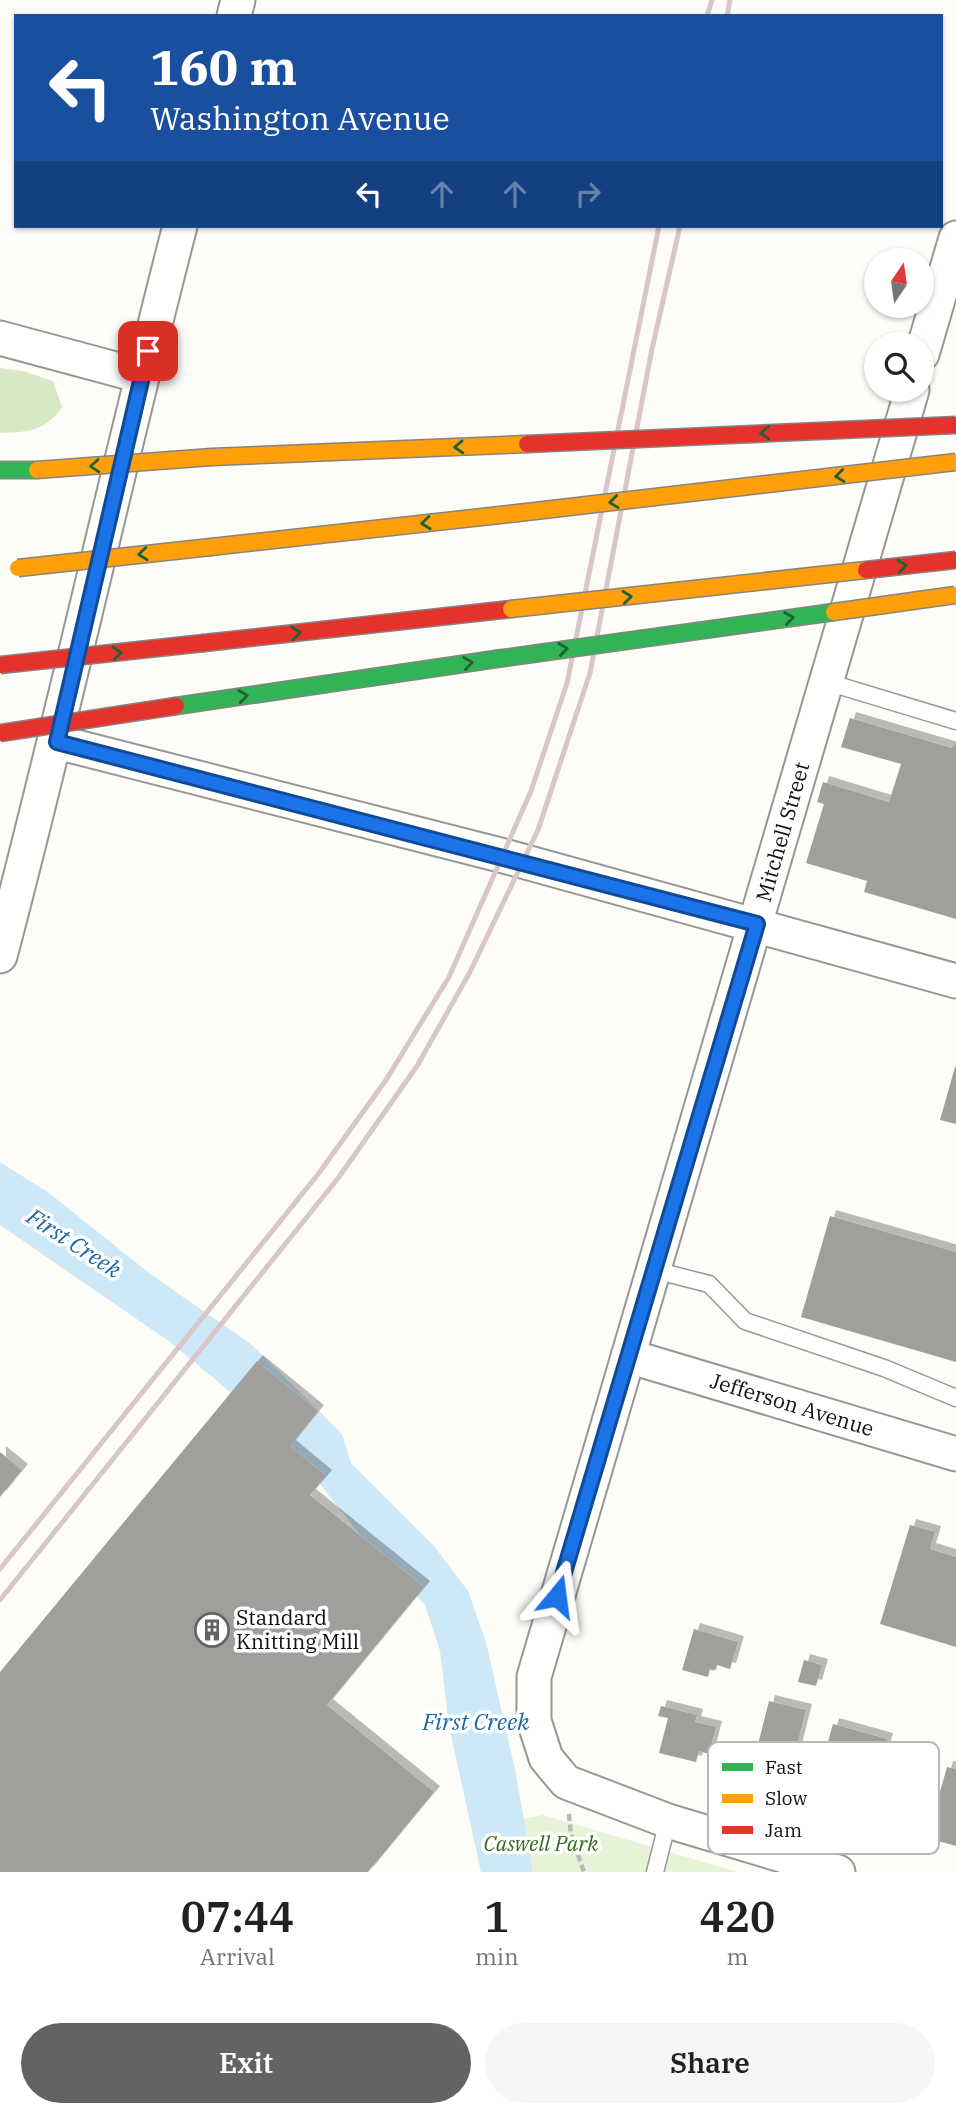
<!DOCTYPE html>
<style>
body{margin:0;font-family:"IBM Plex Serif",serif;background:#f6f6f6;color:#202124;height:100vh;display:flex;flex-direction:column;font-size:26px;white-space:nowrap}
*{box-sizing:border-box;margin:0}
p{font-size:23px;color:#757577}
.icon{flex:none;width:38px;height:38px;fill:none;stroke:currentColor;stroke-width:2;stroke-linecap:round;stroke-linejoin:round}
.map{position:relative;height:1872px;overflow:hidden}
.drawer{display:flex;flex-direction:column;background:#fff;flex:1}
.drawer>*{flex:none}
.guide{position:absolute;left:14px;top:14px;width:929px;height:214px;border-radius:0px;box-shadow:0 2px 5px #0004;background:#1a4fa0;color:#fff;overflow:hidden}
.needle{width:46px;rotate:13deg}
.fabs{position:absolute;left:864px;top:248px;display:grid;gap:14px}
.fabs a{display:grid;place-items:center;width:70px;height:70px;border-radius:50%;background:#fff;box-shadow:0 2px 5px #0004;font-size:35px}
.pin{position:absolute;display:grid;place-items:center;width:60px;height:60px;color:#fff;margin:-30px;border-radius:14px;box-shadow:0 4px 10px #0006}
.me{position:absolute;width:77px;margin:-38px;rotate:16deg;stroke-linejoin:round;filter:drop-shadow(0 0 5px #0008)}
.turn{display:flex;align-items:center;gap:24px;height:147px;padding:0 21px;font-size:32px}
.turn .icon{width:91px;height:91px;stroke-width:2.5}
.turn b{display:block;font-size:49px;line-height:60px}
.lanes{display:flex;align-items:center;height:66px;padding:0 21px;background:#0003;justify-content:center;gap:35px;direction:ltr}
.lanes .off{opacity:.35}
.eta{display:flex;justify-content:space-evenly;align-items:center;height:119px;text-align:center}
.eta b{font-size:42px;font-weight:600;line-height:49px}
.button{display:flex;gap:14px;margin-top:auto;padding:14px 21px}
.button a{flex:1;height:80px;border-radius:42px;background:#646362;color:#fff;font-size:28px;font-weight:600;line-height:80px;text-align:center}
.button a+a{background:#f6f6f6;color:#202124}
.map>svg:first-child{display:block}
.green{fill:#e7f3d7}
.forest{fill:#d8eac5}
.water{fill:#cde8f7}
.building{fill:#a19f9c;filter:url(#shadow)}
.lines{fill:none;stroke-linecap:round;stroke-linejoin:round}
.lane-casing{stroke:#979795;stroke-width:19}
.street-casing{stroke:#979795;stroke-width:37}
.fast-casing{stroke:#858482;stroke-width:19}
.slow-casing{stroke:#858482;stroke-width:19}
.jam-casing{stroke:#858482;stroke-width:19}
.path{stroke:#b9b9b8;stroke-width:4.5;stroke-dasharray:7 3.5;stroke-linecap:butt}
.lane{stroke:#fffffe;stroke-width:16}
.street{stroke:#fffffe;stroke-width:33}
.fast{stroke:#30b455;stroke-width:16}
.slow{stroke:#ff9f0a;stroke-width:16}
.jam{stroke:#e5322d;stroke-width:16}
.rail{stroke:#d9c6c7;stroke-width:5}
.fast-bridge-casing{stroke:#858482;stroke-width:19;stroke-linecap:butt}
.slow-bridge-casing{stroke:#858482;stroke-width:19;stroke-linecap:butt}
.jam-bridge-casing{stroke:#858482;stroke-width:19;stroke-linecap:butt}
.fast-bridge{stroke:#30b455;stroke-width:16}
.slow-bridge{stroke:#ff9f0a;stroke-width:16}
.jam-bridge{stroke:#e5322d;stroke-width:16}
.oneway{stroke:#206233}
.route-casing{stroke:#114b97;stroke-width:18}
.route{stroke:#1a73e8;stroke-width:12}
.labels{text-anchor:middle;stroke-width:7;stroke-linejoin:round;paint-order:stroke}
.street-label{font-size:21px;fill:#111;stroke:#fff}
.poi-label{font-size:21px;fill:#111;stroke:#fff;text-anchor:start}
.park-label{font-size:21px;font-style:italic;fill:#2f6b1f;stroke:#fff}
.water-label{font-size:23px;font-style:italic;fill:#1768a6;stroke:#fff}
.key{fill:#fff;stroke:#b8b8b8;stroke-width:2}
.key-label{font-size:19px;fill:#111}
</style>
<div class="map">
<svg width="956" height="1872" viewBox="0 0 956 1872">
<defs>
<filter id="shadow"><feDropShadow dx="6" dy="-6" stdDeviation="0" flood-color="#0004"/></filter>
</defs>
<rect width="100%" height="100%" fill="#fdfcf7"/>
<path class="green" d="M543 1815 738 1872H481L474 1828Z"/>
<path class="forest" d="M0 368 23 371 53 381 62 407C45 431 29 432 0 433Z"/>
<path class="water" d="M0 1162 49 1193 149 1273 252 1345 342 1434 351 1463 434 1546 468 1591 486 1642 516 1774 533 1872H481L449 1726 440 1651 425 1605 361 1536 290 1446 222 1385 170 1342 0 1225Z"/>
<path class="building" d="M850 718 952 748 956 743V919L864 892 867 881 806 863 824 804 817 802 823 782 889 802 901 764 841 747Z
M955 1067H956V1124L940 1120Z
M830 1216 956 1252V1362L801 1317Z
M257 1361 318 1411 290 1446 326 1476 310 1495 424 1587 327 1705 434 1792 368 1872H0V1672Z
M0 1452 22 1470 0 1497Z
M910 1525 935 1532 930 1549 956 1557V1647L880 1624Z
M694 1629 738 1642 730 1669 717 1665 716 1670 710 1669 708 1677 682 1670Z
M804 1660 822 1665 816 1686 798 1682Z
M769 1701 806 1710 791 1769 784 1768 778 1792 748 1784Z
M661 1706 697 1715 695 1722 716 1727 709 1754 699 1751 696 1762 659 1753 668 1718 658 1716Z
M833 1724 887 1739 862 1823 858 1822 856 1829 808 1815Z
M947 1767 956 1769V1846L927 1838Z"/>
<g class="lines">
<g class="lane-casing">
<path id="lane" d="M827 682 956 721
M654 1270 709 1284 745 1321 884 1368 956 1398
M655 1872 668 1821"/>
</g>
<g class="street-casing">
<path id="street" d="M234 16 238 0
M0 338 141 376
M922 354 956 238
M57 742 504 856 956 981
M0 956C64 714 117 469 180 226
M628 1356 956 1454
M838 1872 668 1821 566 1782 546 1758 534 1721V1677L912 390"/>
</g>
<g class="fast-casing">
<path id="fast" d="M0 470H37
M176 706 496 659"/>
</g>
<g class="slow-casing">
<path id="slow" d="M212 457 527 444
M211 547 518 513"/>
</g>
<g class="jam-casing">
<path id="jam" d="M204 643 511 609"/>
</g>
<path class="path" d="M569 1814 571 1835 584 1872"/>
<use href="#lane" class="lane"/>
<use href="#street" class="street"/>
<use href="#fast" class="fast"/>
<use href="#slow" class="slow"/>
<use href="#jam" class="jam"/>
<path class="rail" d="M707 16 712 0
M727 16 730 0
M0 1569 319 1173 386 1080 449 977 531 791 567 683 659 226
M0 1600 339 1177 417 1066 470 972 538 830 590 673 652 349 680 226"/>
<g class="fast-bridge-casing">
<path id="fast-bridge" d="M496 659 834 612"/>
</g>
<g class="slow-bridge-casing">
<path id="slow-bridge" d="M37 470 212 457
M518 513 956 462
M18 568 211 547
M511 609 866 570
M834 612 955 595"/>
</g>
<g class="jam-bridge-casing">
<path id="jam-bridge" d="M527 444 956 425
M866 570 956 560
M0 665 204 643
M0 733 176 706"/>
</g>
<use href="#fast-bridge" class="fast-bridge"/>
<use href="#slow-bridge" class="slow-bridge"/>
<use href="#jam-bridge" class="jam-bridge"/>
</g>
<defs><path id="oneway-chevron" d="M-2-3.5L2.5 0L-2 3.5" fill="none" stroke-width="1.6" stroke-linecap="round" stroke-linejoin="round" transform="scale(1.75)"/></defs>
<g class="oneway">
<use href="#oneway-chevron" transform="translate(765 433) rotate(178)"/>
<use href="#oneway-chevron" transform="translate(459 447) rotate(177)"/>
<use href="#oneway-chevron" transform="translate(95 466) rotate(176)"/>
<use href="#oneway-chevron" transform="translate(840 476) rotate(173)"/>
<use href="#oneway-chevron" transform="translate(614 502) rotate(173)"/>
<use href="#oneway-chevron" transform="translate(426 523) rotate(174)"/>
<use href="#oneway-chevron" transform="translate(143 554) rotate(174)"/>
<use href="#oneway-chevron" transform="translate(902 566) rotate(-6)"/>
<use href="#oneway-chevron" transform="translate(627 597) rotate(-6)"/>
<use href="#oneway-chevron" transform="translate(789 618) rotate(-8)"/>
<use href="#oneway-chevron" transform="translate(296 633) rotate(-6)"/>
<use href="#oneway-chevron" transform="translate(563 649) rotate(-8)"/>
<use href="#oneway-chevron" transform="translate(117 653) rotate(-6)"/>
<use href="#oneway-chevron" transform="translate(468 663) rotate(-8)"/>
<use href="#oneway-chevron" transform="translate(243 696) rotate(-8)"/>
</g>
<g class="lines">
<g class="route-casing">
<path id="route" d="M148 351 57 742 757 924 557 1596"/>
</g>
<use href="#route" class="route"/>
</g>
<defs>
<g id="building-ring" transform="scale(1.75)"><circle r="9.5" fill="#fff" stroke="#646362" stroke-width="1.5"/><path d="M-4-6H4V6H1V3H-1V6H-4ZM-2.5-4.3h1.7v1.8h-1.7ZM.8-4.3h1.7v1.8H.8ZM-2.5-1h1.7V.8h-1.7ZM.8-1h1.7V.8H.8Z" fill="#646362"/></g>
</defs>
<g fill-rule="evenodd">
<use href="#building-ring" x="212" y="1630"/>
</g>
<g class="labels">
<g class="street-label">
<text transform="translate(783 832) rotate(-74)" y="7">Mitchell Street</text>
<text transform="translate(792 1405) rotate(17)" y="7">Jefferson Avenue</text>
</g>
<g class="poi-label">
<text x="236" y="1625">Standard<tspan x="236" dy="24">Knitting Mill</tspan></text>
</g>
<g class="park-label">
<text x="541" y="1851">Caswell Park</text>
</g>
<g class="water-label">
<text transform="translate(74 1243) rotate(33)" y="8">First Creek</text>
<text x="476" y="1730">First Creek</text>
</g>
</g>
<rect x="708" y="1742" width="231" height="112" rx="10" class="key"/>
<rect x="722" y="1763" width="31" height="8" fill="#30b455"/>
<rect x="722" y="1794" width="31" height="9" fill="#ff9f0a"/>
<rect x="722" y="1826" width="31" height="8" fill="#e5322d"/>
<g class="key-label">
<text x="765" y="1774">Fast</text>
<text x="765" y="1805">Slow</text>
<text x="765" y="1837">Jam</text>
</g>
</svg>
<div class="fabs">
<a><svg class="needle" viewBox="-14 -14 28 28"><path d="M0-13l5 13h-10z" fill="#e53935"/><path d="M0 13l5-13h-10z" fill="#757577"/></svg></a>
<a><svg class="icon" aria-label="search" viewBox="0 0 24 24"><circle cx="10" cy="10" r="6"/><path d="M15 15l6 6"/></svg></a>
</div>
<div class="pin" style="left:148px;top:351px;background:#d93025"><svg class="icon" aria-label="arrive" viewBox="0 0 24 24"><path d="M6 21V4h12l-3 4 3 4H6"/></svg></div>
<svg class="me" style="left:557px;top:1596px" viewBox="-20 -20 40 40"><path d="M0-17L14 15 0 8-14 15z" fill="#1a73e8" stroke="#fff" stroke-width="4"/></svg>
<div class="guide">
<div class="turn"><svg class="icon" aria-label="left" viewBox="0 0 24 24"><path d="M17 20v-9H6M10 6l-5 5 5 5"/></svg><div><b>160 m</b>Washington Avenue</div></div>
<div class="lanes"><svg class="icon" aria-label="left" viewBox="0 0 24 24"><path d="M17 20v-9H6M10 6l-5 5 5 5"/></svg><svg class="icon off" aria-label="ahead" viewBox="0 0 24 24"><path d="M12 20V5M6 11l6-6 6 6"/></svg><svg class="icon off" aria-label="ahead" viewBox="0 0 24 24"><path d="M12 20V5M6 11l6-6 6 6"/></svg><svg class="icon off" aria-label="right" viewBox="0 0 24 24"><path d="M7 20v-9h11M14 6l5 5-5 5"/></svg></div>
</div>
</div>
<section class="drawer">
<div class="eta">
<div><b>07:44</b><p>Arrival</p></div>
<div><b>1</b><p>min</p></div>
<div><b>420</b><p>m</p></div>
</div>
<div class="button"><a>Exit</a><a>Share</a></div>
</section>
